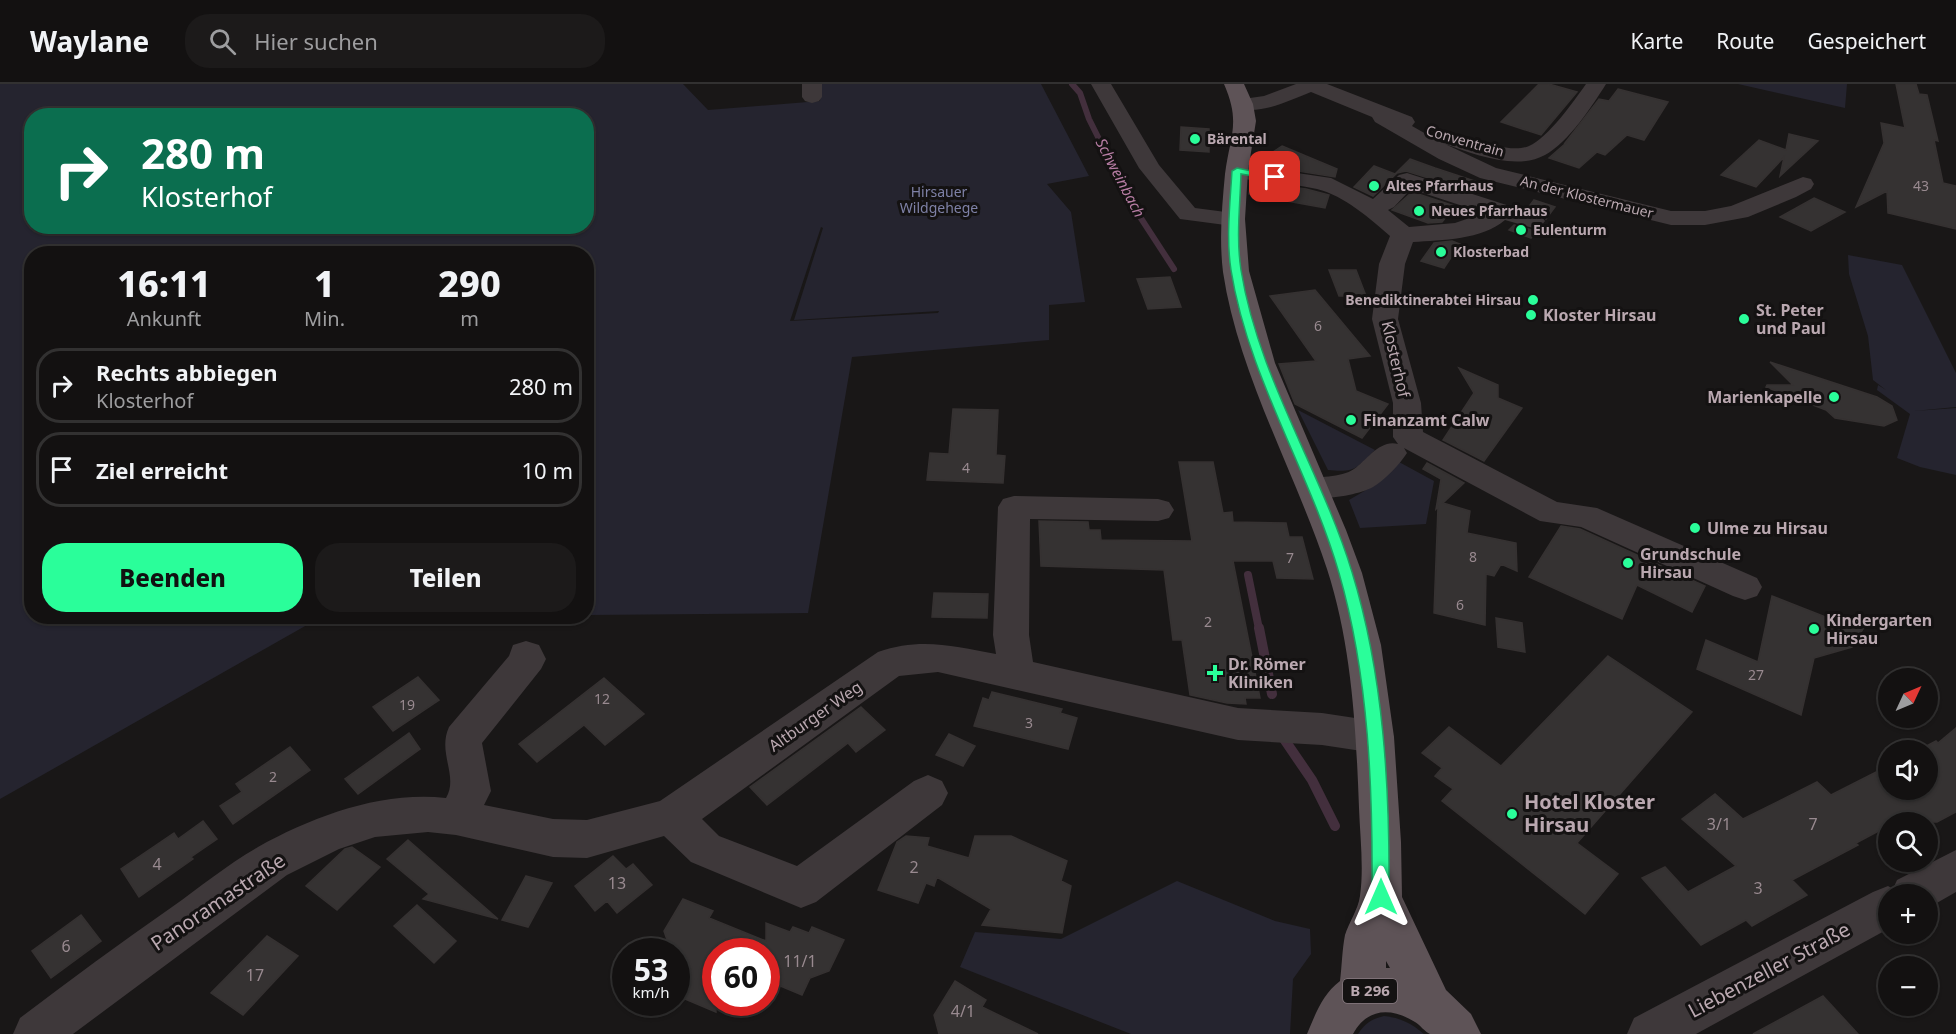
<!DOCTYPE html>
<html lang="de">
<meta charset="utf-8">
<style>
body{margin:0;font-family:"Noto Sans",sans-serif;background:#1c1a1a;color:#f1f3f6;height:100vh;display:flex;flex-direction:column;font-size:22px;white-space:nowrap}
*{box-sizing:border-box;margin:0}
p{font-size:20px;color:#9d9d9f}
.icon{flex:none;width:33px;height:33px;fill:none;stroke:currentColor;stroke-width:2;stroke-linecap:round;stroke-linejoin:round}
.map{position:relative;flex:1;overflow:hidden}
.panel{position:absolute;left:24px;top:162px;width:570px;height:378px;display:flex;flex-direction:column;background:#131111;border-radius:24px;box-shadow:0 2px 4px #0004,0 0 0 2px #323131}
.panel>*{flex:none}
.banner{position:absolute;left:24px;top:24px;width:570px;height:126px;border-radius:24px;box-shadow:0 2px 4px #0004,0 0 0 2px #323131;background:#0b6e4f;color:#fff;overflow:hidden}
.needle{width:39px;rotate:46deg}
.fabs{position:absolute;left:1878px;top:584px;display:grid;gap:12px}
.fabs a{display:grid;place-items:center;width:60px;height:60px;border-radius:50%;background:#131111;box-shadow:0 2px 4px #0004,0 0 0 2px #323131;font-size:30px}
.speed{position:absolute;left:612px;top:854px;display:flex;gap:12px;font-size:30px;font-weight:700;text-align:center}
.speed>*{display:grid;place-content:center;width:78px;height:78px;border-radius:50%;background:#131111;box-shadow:0 2px 4px #0004,0 0 0 2px #323131;line-height:1}
.speed small{font-size:15px;font-weight:400}
.speed .limit{border:9px solid #d22;background:#fff;color:#111}
.pin{position:absolute;display:grid;place-items:center;width:51px;height:51px;color:#fff;margin:-26px;border-radius:12px;box-shadow:0 3px 9px #0006}
.me{position:absolute;width:66px;margin:-33px;rotate:0deg;stroke-linejoin:round;filter:drop-shadow(0 0 4px #0008)}
.turn{display:flex;align-items:center;gap:21px;height:126px;padding:0 18px;font-size:27px}
.turn .icon{width:78px;height:78px;stroke-width:2.5}
.turn b{display:block;font-size:42px;line-height:51px}
.eta{display:flex;justify-content:space-evenly;align-items:center;height:102px;text-align:center}
.eta b{font-size:36px;font-weight:800;line-height:42px}
.action{display:flex;gap:12px;margin-top:auto;padding:12px 18px}
.action a{flex:1;height:69px;border-radius:24px;background:#2afe9a;color:#111;font-size:24px;font-weight:800;line-height:69px;text-align:center}
.action a+a{background:#1c1a1a;color:#f1f3f6}
ul{padding:0;list-style:none}
li{display:flex;align-items:center;gap:18px;height:75px;margin:0 12px 9px;padding:0 6px;border:3px solid #323131;border-radius:24px}
li div{flex:1}
li b{display:block;font-size:22px}
li em{font-style:normal}
header{display:flex;align-items:center;gap:36px;box-sizing:border-box;height:84px;padding:0 30px;background:#131111;border-bottom:2px solid #323131}
header strong{font-size:28px}
nav{display:flex;gap:33px;margin-inline-start:auto;font-size:21px}
.search{width:420px;height:54px;background:#1c1a1a;display:flex;align-items:center;gap:15px;box-sizing:border-box;padding:0 21px;border-radius:24px;color:#9d9d9f;font-size:22px}
.map>svg:first-child{display:block}
.green{fill:#25242f;fill-rule:evenodd}
.lines{fill:none;stroke-linecap:round;stroke-linejoin:round}
.stream-far2{stroke:#432f3d;stroke-width:6}
.stream-far1{stroke:#432f3d;stroke-width:8}
.stream{stroke:#432f3d;stroke-width:10}
.building{fill:#353232;stroke:#353131;stroke-width:1.5}
.minor{fill:#3e383a;fill-rule:evenodd}
.major{fill:#5e5357;fill-rule:evenodd}
.route{fill:#2afe9a;stroke:#1ba564;stroke-width:1.5}
.poi-dot{fill:#2afe9a;stroke:#141212;stroke-width:2}
.labels{text-anchor:middle;stroke-width:6;stroke-linejoin:round;paint-order:stroke}
.far-poi-label{font-size:14px;font-weight:bold;fill:#baa8b0;stroke:#141212;text-anchor:start}
.far-street-label{font-size:14px;fill:#baa8b0;stroke:#141212}
.number-label{font-size:14px;fill:#998a90}
.far-park-label{font-size:14px;fill:#7e81a6;stroke:#141212}
.far-water-label{font-size:15px;font-style:italic;fill:#b77da4;stroke:#141212}
.shield{fill:#141212;stroke:#887b81;stroke-width:1.5}
.shield-label{font-size:15px;font-weight:bold;fill:#baa8b0}
.poi-label{font-size:16px;font-weight:bold;fill:#baa8b0;stroke:#141212;text-anchor:start}
.street-label{font-size:16px;fill:#baa8b0;stroke:#141212}
.near-number-label{font-size:16px;fill:#998a90}
.near-poi-label{font-size:20px;font-weight:bold;fill:#baa8b0;stroke:#141212;text-anchor:start}
.near-street-label{font-size:20px;fill:#baa8b0;stroke:#141212}
</style>
<header>
<strong>Waylane</strong>
<div class="search"><svg class="icon" aria-label="search" viewBox="0 0 24 24"><circle cx="10" cy="10" r="6"/><path d="M15 15l6 6"/></svg>Hier suchen</div>
<nav><a>Karte</a><a>Route</a><a>Gespeichert</a></nav>
</header>
<div class="map">
<svg width="1956" height="950" viewBox="0 0 1956 950">
<rect width="100%" height="100%" fill="#191717"/>
<path class="green" d="M0 0H683L708 26 820 17 821 0H1041L1089 92 1047 100 1071 128 1085 218 1049 221V256L852 273 808 529 587 531 586 170H32V532L321 533 0 715ZM32 32H586V142H32ZM821 143 823 144 794 236 939 227 938 229 790 237Z
M1738 0H1847L1845 24Z
M1848 171 1902 181 1956 289V323L1914 327 1956 324V391L1920 383 1897 374 1910 330 1877 306 1878 301 1886 306 1873 296 1868 252 1849 190Z
M1298 326 1375 366C1357 384 1355 389 1328 386Z
M1399 378 1434 397 1426 440 1360 444 1349 416 1378 399Z
M1177 797 1275 837 1310 845 1311 870 1293 895 1290 950H1131L960 883 975 848 1061 855Z
M1384 932C1401 934 1411 939 1424 950H1358C1365 939 1372 935 1384 932Z"/>
<g class="lines">
<path class="stream-far2" d="M1072 0 1080 9 1089 35 1131 119 1174 185"/>
<path class="stream-far1" d="M1248 491 1259 545"/>
<path class="stream" d="M1259 544 1272 610
M1284 655 1312 696 1335 742"/>
</g>
<path class="building" d="M1539 0H1549L1577 8 1541 51 1501 38Z
M1896 0H1916L1919 10 1927 11 1938 57 1934 56 1943 99 1956 102V145L1888 129 1887 107 1856 123 1884 59 1881 39 1905 44Z
M1618 5 1668 18 1644 56 1627 51 1605 71 1597 68 1579 84 1549 74 1566 59H1565L1599 15 1609 17Z
M1181 43 1209 45V68L1180 66Z
M1789 50 1818 57 1780 92 1784 73 1756 103 1721 91 1759 56 1786 66Z
M1282 62 1337 85 1335 93 1255 80Z
M1410 75 1435 84 1475 97 1467 106 1406 87 1397 89 1373 112 1354 103 1374 82 1395 90Z
M1251 98 1306 105 1329 111 1325 124 1249 110Z
M1412 108 1455 122 1442 138 1428 139 1392 126Z
M1814 114 1845 128 1811 147 1780 133Z
M1534 116 1555 123 1546 135 1542 130 1527 125Z
M1514 141 1532 146 1538 145 1531 154 1509 146Z
M1452 157 1460 160 1444 184 1421 177 1434 159Z
M1329 186H1356L1366 212H1339Z
M1170 193 1181 223 1148 225 1137 195Z
M1315 206 1370 272 1348 275 1356 307 1388 320 1362 354 1295 320 1279 280 1316 277 1270 212Z
M1770 278 1877 313 1892 322 1897 336 1884 342 1835 334 1826 326 1766 303 1767 301H1793Z
M1459 284 1498 301V314L1522 324 1484 377 1443 356 1474 309Z
M953 325 998 326 996 371 1005 372 1003 399 927 396 930 369 949 370Z
M1179 378H1213L1223 429 1232 428 1233 438 1286 439 1289 453H1302L1313 495 1277 494 1273 477H1233L1260 614H1245L1246 620 1227 619 1190 611 1182 556H1173L1164 486 1041 482 1039 437 1088 438 1089 446H1100L1101 456 1192 457Z
M1427 379 1464 399 1443 419 1470 427 1467 449 1516 459 1517 487 1501 480 1494 492 1486 490 1485 541 1434 529 1438 423 1436 425 1441 395 1423 385Z
M1561 442 1580 445 1705 502 1692 528 1637 501 1622 535 1529 493Z
M934 509 988 510 987 534 932 533Z
M1772 512 1828 534 1830 529 1866 540 1852 563 1814 574 1801 631 1697 585 1706 556 1758 578Z
M1496 534 1522 539 1525 568 1498 563Z
M1608 572 1692 628 1577 759 1618 790 1585 830 1442 717 1453 705 1435 692 1442 684 1422 669 1449 643 1501 682Z
M418 593 439 616 393 647 373 623Z
M604 594 644 630 605 661 584 641 537 678 519 660Z
M992 608 1062 625 1060 629 1077 634 1068 665 974 642 983 614 989 616Z
M861 623 885 646 856 668 848 659 767 721 750 703Z
M1956 644V728L1937 738H1888V742L1856 759 1858 761 1792 796 1807 811 1752 842 1746 836 1701 861 1642 794 1665 783 1688 808 1736 782 1682 735 1715 710 1743 735 1817 698 1831 711 1888 682V705H1928V666H1919L1936 657 1938 659Z
M409 649 420 665 358 710 345 695Z
M949 650 975 662 963 682 936 671Z
M290 663 310 686 233 740 220 722 242 708 236 700Z
M203 737 217 755 191 773 193 775 139 813 121 785 174 749 178 755Z
M906 752 929 754 927 762 969 774 975 752H1011L1067 777 1061 797 1071 802 1062 849 982 841 991 825 937 793 934 802 926 799 918 819 878 806 897 758Z
M408 756 498 835 423 815 429 810 387 775Z
M352 763 380 783 337 826 306 802 345 765Z
M613 772 626 785 633 780 652 801 617 829 607 817 595 827 575 802Z
M526 792 552 799 528 843 502 836Z
M683 815 713 827 709 834 766 857V839L790 848 793 843 809 849 812 843 844 856 829 887 810 894 802 911 766 896V867H716V928L680 913 691 893 676 887V867H671L664 847Z
M417 821 456 857 434 879 394 842Z
M81 831 101 857 51 894 32 867Z
M267 852 298 872 243 931 211 909Z
M955 897 986 916 982 923 1038 950H939L934 931Z
M1823 912 1858 950H1753Z"/>
<g class="lines">
<path class="minor" d="M802 0H822V13L819 17 812 19 805 17 802 13Z
M1091 0H1111L1159 81 1195 124 1241 130 1245 135 1241 140 1233 142 1180 135 1139 84Z
M1296 0H1327L1412 33 1415 38 1412 42 1442 59 1439 55 1442 50C1455 47 1466 53 1478 57 1492 61 1515 68 1529 62 1548 54 1574 17 1586 0H1606C1593 21 1568 59 1545 71 1516 87 1474 70 1445 60L1496 84 1671 127H1705L1731 122 1803 93 1811 95 1814 100 1811 105 1796 113 1748 133 1705 141H1671L1480 94 1439 75 1375 38 1372 33 1311 8C1288 17 1261 31 1236 24L1233 20 1236 16 1264 12Z
M1237 80 1331 94 1373 115 1399 91 1407 89 1541 132 1545 137 1541 142 1533 144 1505 136C1482 156 1442 156 1413 158L1405 180 1398 235 1421 319 1423 348 1557 418 1597 424 1757 494 1762 503 1757 512 1745 516 1733 512 1581 443 1540 437 1404 364 1407 369C1400 380 1385 396 1373 403 1357 412 1319 417 1302 412L1297 404 1302 396C1317 392 1341 394 1354 385 1367 376 1380 355 1398 360L1393 353V319L1372 235 1379 180 1390 152C1369 134 1345 112 1317 105 1288 98 1258 99 1229 92L1226 87 1229 82ZM1411 105 1484 129 1455 139 1409 143 1388 126 1394 123Z
M1014 412 1158 415 1169 418 1174 426 1169 434 1158 437 1030 435 1029 551 1033 578 1238 624 1322 629 1375 637 1388 641 1394 653 1388 665 1375 669 1322 661 1238 656 938 588 899 592 702 735 719 752 797 782 914 697 928 691 942 697 948 709 942 721 816 818 801 824 691 778 664 752 587 774 553 773 456 751 428 748 375 753 339 765 287 791 73 950H13L20 934C70 896 120 859 172 823 200 803 228 780 258 763 314 732 381 707 446 714 459 692 437 669 449 643L509 572 513 561 526 557 539 561 546 575 541 585 482 659 491 707 484 721 553 735 587 736 660 717 878 568C920 553 954 562 996 570L993 551 998 423 1003 415Z
M1956 766V808L1928 824V810H1888V845L1696 950H1627L1634 934 1873 808 1888 802 1893 805 1897 796Z"/>
<path class="major" d="M1224 0H1244L1253 20 1256 37 1248 87 1245 135 1249 187 1275 279 1346 446 1362 489 1381 561 1394 653 1401 758 1402 813 1446 906 1471 930 1481 950C1470 950 1438 950 1430 950 1425 948 1420 941 1415 938 1391 923 1367 924 1353 950H1307C1316 929 1322 911 1340 897 1342 882 1342 866 1345 851 1349 838 1358 826 1360 812 1364 784 1360 752 1359 724 1356 644 1352 562 1327 485 1295 388 1238 289 1223 188 1219 155 1222 122 1225 90 1230 51 1241 39 1224 0ZM1386 877 1390 884H1386Z"/>
</g>
<path class="route" d="M1237 84 1280 93 1275 96 1241 90C1240 122 1236 154 1241 186 1258 293 1321 386 1352 488 1384 592 1390 705 1389 813L1387 819 1381 821 1374 819 1372 813C1373 705 1369 593 1339 489 1309 386 1248 293 1231 186 1226 154 1230 120 1232 87Z"/>
<g class="poi-dot">
<circle cx="1195" cy="55" r="6"/>
<circle cx="1374" cy="102" r="6"/>
<circle cx="1419" cy="127" r="6"/>
<circle cx="1521" cy="146" r="6"/>
<circle cx="1441" cy="168" r="6"/>
<circle cx="1533" cy="216" r="6"/>
<circle cx="1531" cy="231" r="6"/>
<circle cx="1744" cy="235" r="6"/>
<circle cx="1834" cy="313" r="6"/>
<circle cx="1351" cy="336" r="6"/>
<circle cx="1695" cy="444" r="6"/>
<circle cx="1628" cy="479" r="6"/>
<circle cx="1814" cy="545" r="6"/>
<path d="M1212 580h6v6h6v6h-6v6h-6v-6h-6v-6h6z"/>
<circle cx="1512" cy="730" r="6"/>
</g>
<g class="labels">
<g class="far-poi-label">
<text x="1207" y="60">Bärental</text>
<text x="1386" y="107">Altes Pfarrhaus</text>
<text x="1431" y="132">Neues Pfarrhaus</text>
<text x="1533" y="151">Eulenturm</text>
<text x="1453" y="173">Klosterbad</text>
<text x="1521" y="221" text-anchor="end">Benediktinerabtei Hirsau</text>
</g>
<g class="far-street-label">
<text transform="translate(1465 57) rotate(16)" y="5">Conventrain</text>
<text transform="translate(1587 113) rotate(14)" y="5">An der Klostermauer</text>
</g>
<g class="number-label">
<text x="1921" y="107">43</text>
<text x="1318" y="247">6</text>
<text x="966" y="389">4</text>
<text x="1473" y="478">8</text>
<text x="1290" y="479">7</text>
<text x="1460" y="526">6</text>
<text x="1208" y="543">2</text>
<text x="1756" y="596">27</text>
<text x="602" y="620">12</text>
<text x="407" y="626">19</text>
<text x="1029" y="644">3</text>
<text x="273" y="698">2</text>
</g>
<g class="far-park-label">
<text x="939" y="113">Hirsauer<tspan x="939" dy="16">Wildgehege</tspan></text>
</g>
<g class="far-water-label">
<text transform="translate(1120 94) rotate(62)" y="5">Schweinbach</text>
</g>
<rect class="shield" x="1343" y="895" width="54" height="24" rx="4.5"/>
<g class="shield-label">
<text x="1370" y="912">B 296</text>
</g>
<g class="poi-label">
<text x="1756" y="232">St. Peter<tspan x="1756" dy="18">und Paul</tspan></text>
<text x="1543" y="237">Kloster Hirsau</text>
<text x="1822" y="319" text-anchor="end">Marienkapelle</text>
<text x="1363" y="342">Finanzamt Calw</text>
<text x="1707" y="450">Ulme zu Hirsau</text>
<text x="1640" y="476">Grundschule<tspan x="1640" dy="18">Hirsau</tspan></text>
<text x="1826" y="542">Kindergarten<tspan x="1826" dy="18">Hirsau</tspan></text>
<text x="1228" y="586">Dr. Römer<tspan x="1228" dy="18">Kliniken</tspan></text>
</g>
<g class="street-label">
<text transform="translate(1396 275) rotate(77)" y="6">Klosterhof</text>
<text transform="translate(815 632) rotate(-35)" y="6">Altburger Weg</text>
</g>
<g class="near-number-label">
<text x="1719" y="746">3/1</text>
<text x="1813" y="746">7</text>
<text x="157" y="786">4</text>
<text x="914" y="789">2</text>
<text x="617" y="805">13</text>
<text x="1758" y="810">3</text>
<text x="66" y="868">6</text>
<text x="800" y="883">11/1</text>
<text x="255" y="897">17</text>
<text x="963" y="933">4/1</text>
</g>
<g class="near-poi-label">
<text x="1524" y="725">Hotel Kloster<tspan x="1524" dy="23">Hirsau</tspan></text>
</g>
<g class="near-street-label">
<text transform="translate(218 818) rotate(-34)" y="7">Panoramastraße</text>
<text transform="translate(1769 886) rotate(-28)" y="7">Liebenzeller Straße</text>
</g>
</g>
</svg>
<div class="fabs">
<a><svg class="needle" viewBox="-14 -14 28 28"><path d="M0-13l5 13h-10z" fill="#e53935"/><path d="M0 13l5-13h-10z" fill="#9d9d9f"/></svg></a>
<a><svg class="icon" aria-label="sound" viewBox="0 0 24 24"><path d="M4 9h4l5-4v14l-5-4H4zM17 9q2 3 0 6"/></svg></a>
<a><svg class="icon" aria-label="search" viewBox="0 0 24 24"><circle cx="10" cy="10" r="6"/><path d="M15 15l6 6"/></svg></a>
<a>+</a>
<a>−</a>
</div>
<div class="speed"><div>53<small>km/h</small></div><div class="limit">60</div></div>
<div class="pin" style="left:1275px;top:93px;background:#d93025"><svg class="icon" aria-label="arrive" viewBox="0 0 24 24"><path d="M6 21V4h12l-3 4 3 4H6"/></svg></div>
<svg class="me" style="left:1381px;top:813px" viewBox="-20 -20 40 40"><path d="M0-17L14 15 0 8-14 15z" fill="#2afe9a" stroke="#fff" stroke-width="4"/></svg>
<div class="banner">
<div class="turn"><svg class="icon" aria-label="right" viewBox="0 0 24 24"><path d="M7 20v-9h11M14 6l5 5-5 5"/></svg><div><b>280 m</b>Klosterhof</div></div>
</div>
<section class="panel">
<div class="eta">
<div><b>16:11</b><p>Ankunft</p></div>
<div><b>1</b><p>Min.</p></div>
<div><b>290</b><p>m</p></div>
</div>
<ul>
<li><svg class="icon" aria-label="right" viewBox="0 0 24 24"><path d="M7 20v-9h11M14 6l5 5-5 5"/></svg><div><b>Rechts abbiegen</b><p>Klosterhof</p></div><em>280 m</em></li>
<li><svg class="icon" aria-label="arrive" viewBox="0 0 24 24"><path d="M6 21V4h12l-3 4 3 4H6"/></svg><div><b>Ziel erreicht</b></div><em>10 m</em></li>
</ul>
<div class="action"><a>Beenden</a><a>Teilen</a></div>
</section>
</div>
